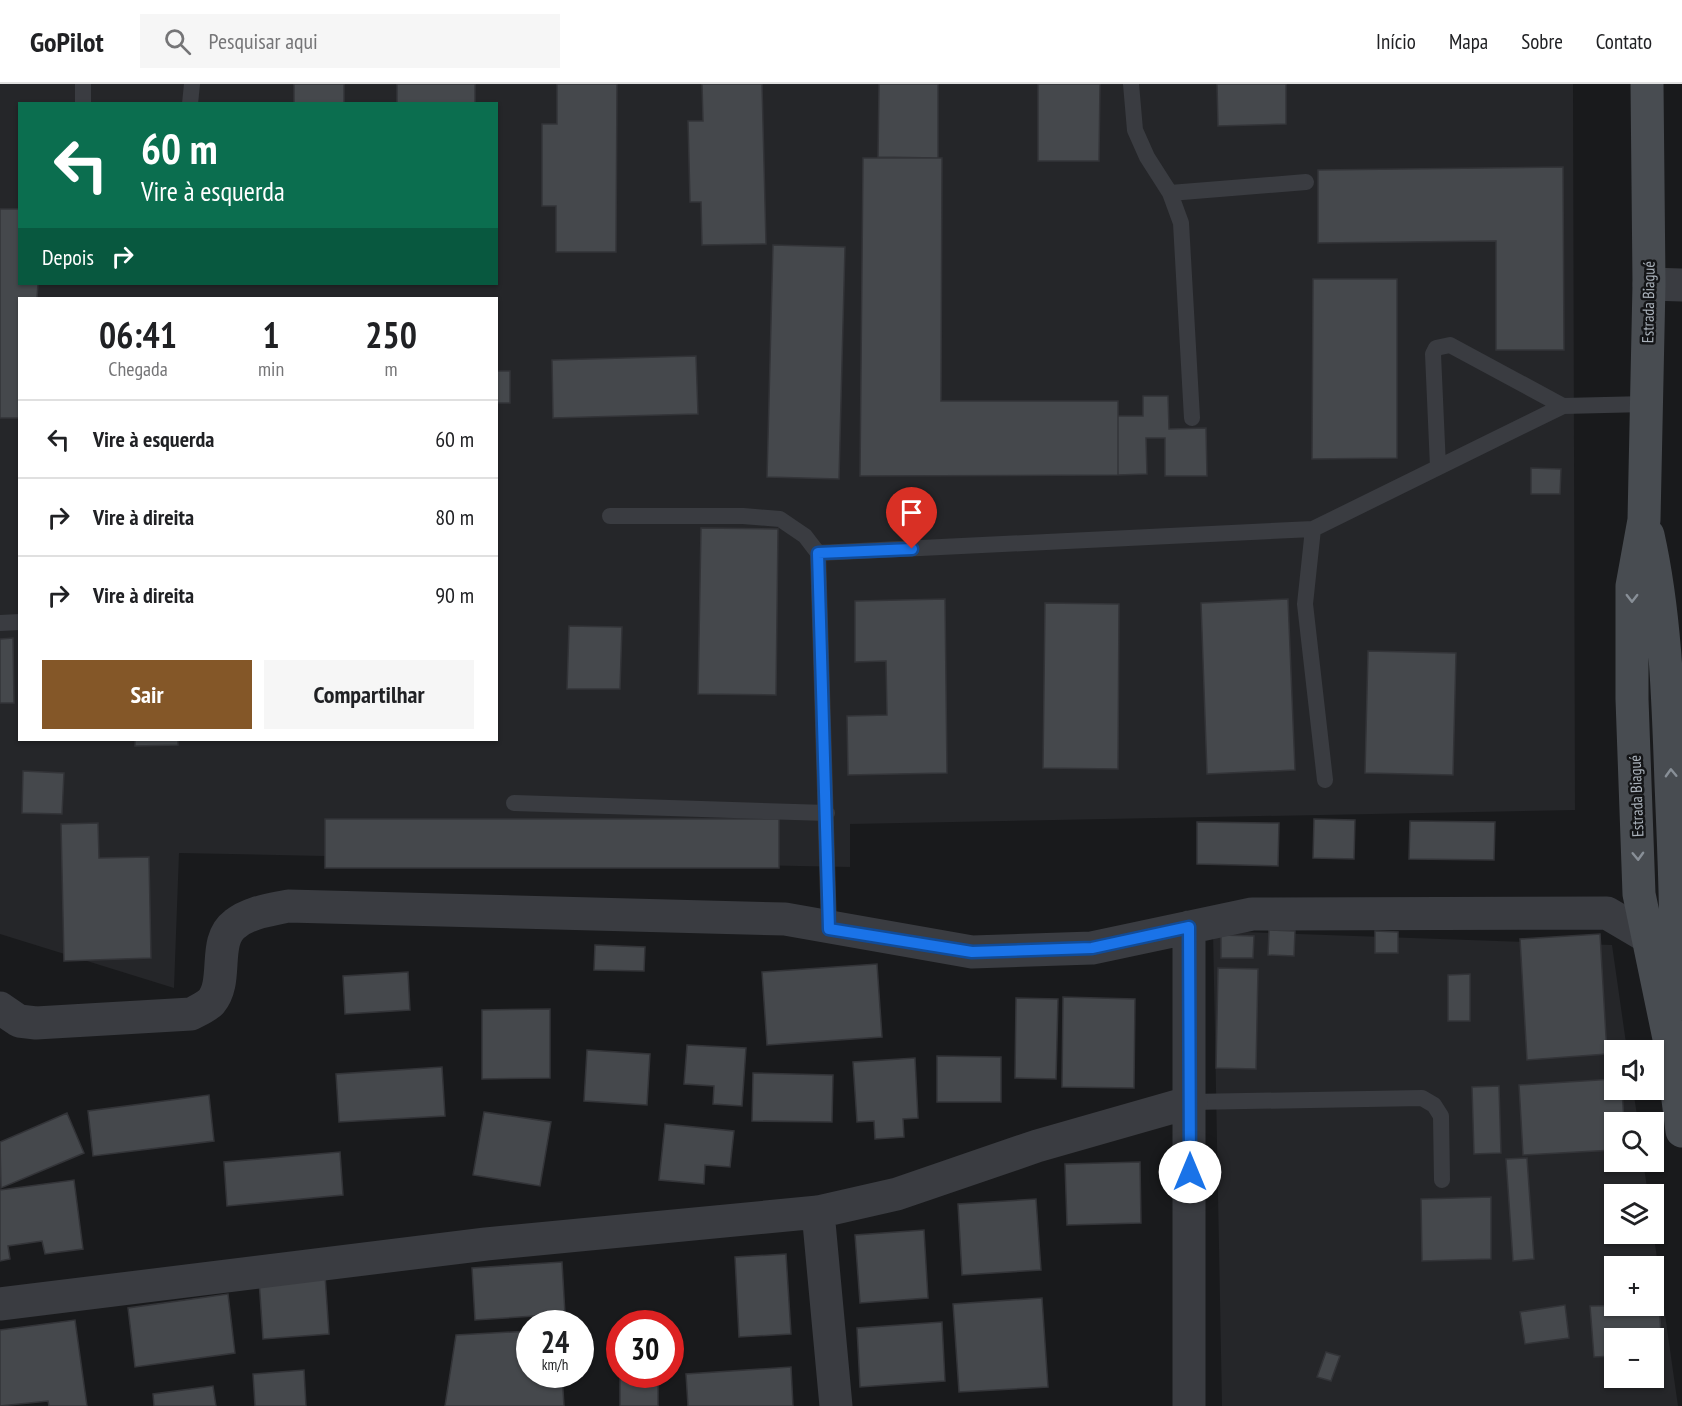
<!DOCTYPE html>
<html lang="pt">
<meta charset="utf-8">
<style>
body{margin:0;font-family:"PT Sans Narrow",sans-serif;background:#f6f6f6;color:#202124;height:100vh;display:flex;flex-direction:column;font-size:22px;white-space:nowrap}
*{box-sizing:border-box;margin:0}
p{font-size:20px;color:#757577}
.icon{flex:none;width:33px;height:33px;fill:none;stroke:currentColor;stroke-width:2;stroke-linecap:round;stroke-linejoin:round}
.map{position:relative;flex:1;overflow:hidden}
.drawer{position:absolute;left:18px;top:213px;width:480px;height:444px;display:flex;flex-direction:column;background:#fff;border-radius:0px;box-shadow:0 2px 4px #0004}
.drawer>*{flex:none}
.hud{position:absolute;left:18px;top:18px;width:480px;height:183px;border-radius:0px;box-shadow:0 2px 4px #0004;background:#0b6e4f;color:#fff;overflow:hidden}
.tools{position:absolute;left:1604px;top:956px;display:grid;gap:12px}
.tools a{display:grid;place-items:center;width:60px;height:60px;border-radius:0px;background:#fff;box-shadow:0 2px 4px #0004;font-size:30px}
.speed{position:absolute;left:516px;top:1226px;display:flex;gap:12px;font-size:30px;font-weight:700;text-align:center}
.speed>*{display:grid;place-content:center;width:78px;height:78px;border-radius:50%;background:#fff;box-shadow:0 2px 4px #0004;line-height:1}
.speed small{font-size:15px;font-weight:400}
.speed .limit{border:9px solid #d22;background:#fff;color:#111}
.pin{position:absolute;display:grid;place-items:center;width:51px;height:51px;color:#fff;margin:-62px -26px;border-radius:50% 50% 50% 0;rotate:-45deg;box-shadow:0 0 6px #0007}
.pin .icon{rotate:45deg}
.me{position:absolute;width:66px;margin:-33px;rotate:0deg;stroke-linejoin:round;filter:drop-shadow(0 0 4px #0008)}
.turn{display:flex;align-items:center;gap:21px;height:126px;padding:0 24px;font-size:27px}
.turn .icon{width:78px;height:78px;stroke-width:2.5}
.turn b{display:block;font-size:42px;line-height:51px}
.then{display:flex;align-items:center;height:57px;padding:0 24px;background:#0003;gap:12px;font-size:22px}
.eta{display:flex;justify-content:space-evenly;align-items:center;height:102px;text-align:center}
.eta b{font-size:36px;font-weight:600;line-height:42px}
.button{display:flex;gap:12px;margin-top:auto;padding:12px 24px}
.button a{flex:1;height:69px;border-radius:0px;background:#845728;color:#fff;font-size:24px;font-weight:600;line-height:69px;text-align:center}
.button a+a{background:#f6f6f6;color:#202124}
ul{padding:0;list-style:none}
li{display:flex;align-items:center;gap:18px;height:78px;padding:0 24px;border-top:2px solid #e0e0e0}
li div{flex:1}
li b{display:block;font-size:22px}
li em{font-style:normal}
header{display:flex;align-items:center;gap:36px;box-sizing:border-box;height:84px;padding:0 30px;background:#fff;border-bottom:2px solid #e0e0e0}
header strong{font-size:28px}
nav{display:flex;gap:33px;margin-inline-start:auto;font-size:21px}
.search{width:420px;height:54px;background:#f6f6f6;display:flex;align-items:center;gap:15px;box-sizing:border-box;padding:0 21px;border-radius:0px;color:#757577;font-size:22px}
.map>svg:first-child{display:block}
.built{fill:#252629;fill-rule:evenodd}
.building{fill:#45484c;stroke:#333438;stroke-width:1.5}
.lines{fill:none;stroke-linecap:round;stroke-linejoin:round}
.service{stroke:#3a3c41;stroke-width:16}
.minor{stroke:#3a3c41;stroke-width:33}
.secondary{stroke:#484c51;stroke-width:33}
.oneway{stroke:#888f97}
.route-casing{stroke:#114b97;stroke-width:15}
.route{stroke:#1a73e8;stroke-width:10}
.labels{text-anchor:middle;stroke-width:5;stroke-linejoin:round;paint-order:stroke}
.street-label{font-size:16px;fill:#abb3bc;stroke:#141517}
</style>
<header>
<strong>GoPilot</strong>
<div class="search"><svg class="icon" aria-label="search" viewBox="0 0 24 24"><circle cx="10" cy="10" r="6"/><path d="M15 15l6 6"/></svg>Pesquisar aqui</div>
<nav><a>Início</a><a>Mapa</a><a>Sobre</a><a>Contato</a></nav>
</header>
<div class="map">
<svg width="1682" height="1322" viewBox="0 0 1682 1322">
<rect width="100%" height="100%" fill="#191a1c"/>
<path class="built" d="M0 0H1573L1575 726 850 740V783L179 769 174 904 0 850ZM20 20H496V200H20ZM20 214H496V656H20Z
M1213 847 1612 861 1627 966H1614V1005H1633L1638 1038H1614V1077H1643L1648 1110H1614V1149H1653V1146L1678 1322H1222ZM1614 1182H1653V1221H1614ZM1614 1254H1653V1293H1614Z"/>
<path class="building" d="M294 0H344V20H294Z
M397 0H475V20H397Z
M557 0H617L616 168H556V122H542V40H557Z
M702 0H762L766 160 702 161 701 118H690L688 37H703Z
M879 0H938V74L878 73Z
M1038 0H1100L1099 77H1038Z
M1217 0H1286V40L1218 42Z
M863 74H942L941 317H1118V391L860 392Z
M1563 83 1564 266H1496V157L1318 159V86Z
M0 125H20V200H38L37 214H20V334H0Z
M773 161 845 163 839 395 767 393Z
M1313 195H1397V374L1312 375Z
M696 272 698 330 553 334 552 276Z
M496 287H510V319H496Z
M1143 312H1168L1169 345 1206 344 1207 392H1165V354H1146L1147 390 1118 391V332H1143Z
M1531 384 1561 385 1560 410H1531Z
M701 444 778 445 776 611 698 610Z
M945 515 947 689 848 691 847 632 887 631 886 577 855 578V517Z
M1288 515 1295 686 1207 690 1201 519Z
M1045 519 1119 520 1118 685 1043 684Z
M569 542 622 543 620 605H567Z
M13 554 14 619H0V555Z
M1368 567 1456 569 1453 691 1365 689Z
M135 656H178V661L135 662Z
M23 687 64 689 62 730 22 729Z
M325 735H779V784H325Z
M1314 735 1355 736 1354 775 1313 774Z
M1410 737 1495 738 1494 776 1409 775Z
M1197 738 1279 739 1278 782 1197 780Z
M98 739 99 774 149 773 151 874 64 877 61 740Z
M1269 846 1295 847 1294 872 1268 871Z
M1375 847 1398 848V869H1375Z
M1600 850 1607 970 1527 976 1520 855Z
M1221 851 1254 852 1253 874H1221Z
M595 861 645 863 644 887 594 886Z
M877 880 882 953 767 961 762 888Z
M1218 884 1258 885 1256 985 1216 984Z
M408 888 410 926 345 930 343 892Z
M1470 890V937H1448V891Z
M1063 913 1135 915 1134 1004 1062 1003Z
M1016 914 1058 915 1056 995 1015 994Z
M550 925V994L482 995V926Z
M687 961 746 964 742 1022 713 1020 714 1002 684 1000Z
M587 966 650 970 647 1021 584 1017Z
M937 972 1001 973V1018H937Z
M915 974 918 1034 903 1035 904 1053 875 1055 874 1037 857 1038 853 978Z
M442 983 445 1032 339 1038 336 990Z
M753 989 833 991 832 1038 752 1037Z
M1614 995V1005H1622L1624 1038H1614V1066L1523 1071 1519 1001Z
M1499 1002 1501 1069 1474 1070 1472 1003Z
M209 1011 214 1057 93 1072 88 1027Z
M484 1028 551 1038 540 1102 473 1091Z
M67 1029 84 1069 1 1104 0 1058Z
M665 1040 734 1047 730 1083 705 1081 704 1100 659 1096Z
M340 1068 343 1111 227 1122 224 1078Z
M1527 1074 1534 1175 1513 1177 1506 1075Z
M1140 1078 1141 1139 1067 1141 1065 1080Z
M74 1096 83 1165 45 1170 42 1157 8 1162 10 1175 0 1177V1106Z
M1491 1113V1175L1422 1177 1421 1115Z
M1036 1115 1041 1186 962 1191 958 1120Z
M924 1146 928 1214 860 1219 855 1151Z
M786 1170 791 1250 739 1253 735 1173Z
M562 1178 565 1230 475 1236 472 1184Z
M325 1191 329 1250 263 1255 259 1196Z
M228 1210 235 1269 135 1283 128 1224Z
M1042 1214 1048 1303 959 1308 953 1220Z
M1659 1217 1662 1268 1653 1269V1254H1614V1272L1594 1273 1590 1222 1653 1221V1218Z
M1565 1221 1569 1254 1525 1260 1520 1228Z
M75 1236 87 1322H49L48 1317 0 1322V1246Z
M942 1238 945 1297 860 1303 857 1244Z
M530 1247V1290H562L564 1322H445L456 1251Z
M1326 1268 1340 1272 1331 1297 1317 1293Z
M791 1283 793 1322H688L686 1290Z
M304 1286 306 1322H255L253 1290Z
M620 1290H658V1322H620Z
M213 1302 216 1322H154L153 1310Z"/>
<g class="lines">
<path class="service" d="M83 0V20
M1131 0 1135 46 1147 73 1170 109 1181 139 1192 334
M190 20 192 0
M1170 109 1306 98
M1438 383 1433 270 1436 264 1450 261 1563 322
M610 432H743L780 435 805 452 818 469 829 845
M818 469 1313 445
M0 539 20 538
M1325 696 1305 520 1313 445 1563 322 1647 320
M514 719 827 729
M1191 1018 1422 1014 1434 1021 1441 1032 1442 1096"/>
<path class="minor" d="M1649 200 1682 201
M0 924 19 937 36 939 191 930C197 927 206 923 211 918 229 897 212 857 235 840 250 828 270 826 288 822L785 835 972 868 1092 864 1252 830 1607 829 1646 852
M818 1128 836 1322
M0 1220 486 1160 818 1128 897 1110 1037 1062 1191 1018
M1189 1322V843"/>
<path class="secondary" d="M1647 0 1649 200 1644 436 1632 502V615L1639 810 1672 969 1682 1047
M1648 451C1666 532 1668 616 1671 699 1674 774 1678 848 1674 922"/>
</g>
<defs><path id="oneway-chevron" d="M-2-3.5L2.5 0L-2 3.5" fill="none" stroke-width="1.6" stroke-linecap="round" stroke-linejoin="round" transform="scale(1.5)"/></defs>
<g class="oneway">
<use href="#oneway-chevron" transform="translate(1632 514) rotate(90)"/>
<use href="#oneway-chevron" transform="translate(1671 689) rotate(-92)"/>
<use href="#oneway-chevron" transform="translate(1638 772) rotate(88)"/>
</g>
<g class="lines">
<g class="route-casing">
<path id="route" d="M912 465 818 469 829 845 972 868 1092 864 1189 843 1190 1088"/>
</g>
<use href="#route" class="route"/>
</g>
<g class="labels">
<g class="street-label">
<text transform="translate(1648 218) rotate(-89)" y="6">Estrada Biagué</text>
<text transform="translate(1636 712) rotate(-92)" y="6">Estrada Biagué</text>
</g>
</g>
</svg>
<div class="tools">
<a><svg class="icon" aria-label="sound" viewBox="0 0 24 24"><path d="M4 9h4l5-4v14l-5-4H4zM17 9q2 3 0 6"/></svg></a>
<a><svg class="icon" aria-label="search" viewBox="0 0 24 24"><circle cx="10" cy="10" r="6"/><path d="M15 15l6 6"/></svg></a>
<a><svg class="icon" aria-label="layers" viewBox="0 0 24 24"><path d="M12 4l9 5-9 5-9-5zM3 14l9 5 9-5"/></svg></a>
<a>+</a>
<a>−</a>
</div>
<div class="speed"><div>24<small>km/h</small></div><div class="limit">30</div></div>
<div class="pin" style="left:912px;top:465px;background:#d93025"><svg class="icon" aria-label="arrive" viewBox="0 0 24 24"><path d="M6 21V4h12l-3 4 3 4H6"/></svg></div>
<svg class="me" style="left:1190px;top:1088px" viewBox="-20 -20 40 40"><circle r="19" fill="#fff"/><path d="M0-13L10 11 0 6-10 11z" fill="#1a73e8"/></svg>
<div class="hud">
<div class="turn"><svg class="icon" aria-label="left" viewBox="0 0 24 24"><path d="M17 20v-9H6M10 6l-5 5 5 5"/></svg><div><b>60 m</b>Vire à esquerda</div></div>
<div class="then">Depois<svg class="icon" aria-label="right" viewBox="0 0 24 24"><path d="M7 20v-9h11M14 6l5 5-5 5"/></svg></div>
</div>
<section class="drawer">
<div class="eta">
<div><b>06:41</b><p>Chegada</p></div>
<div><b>1</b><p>min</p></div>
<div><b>250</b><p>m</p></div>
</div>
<ul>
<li><svg class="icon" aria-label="left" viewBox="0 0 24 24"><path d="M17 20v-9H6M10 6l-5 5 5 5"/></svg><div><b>Vire à esquerda</b></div><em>60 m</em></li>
<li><svg class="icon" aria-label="right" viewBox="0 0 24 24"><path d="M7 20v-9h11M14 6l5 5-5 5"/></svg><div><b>Vire à direita</b></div><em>80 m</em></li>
<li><svg class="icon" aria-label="right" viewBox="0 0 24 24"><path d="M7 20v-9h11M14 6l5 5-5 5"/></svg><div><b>Vire à direita</b></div><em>90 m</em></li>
</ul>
<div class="button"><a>Sair</a><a>Compartilhar</a></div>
</section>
</div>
